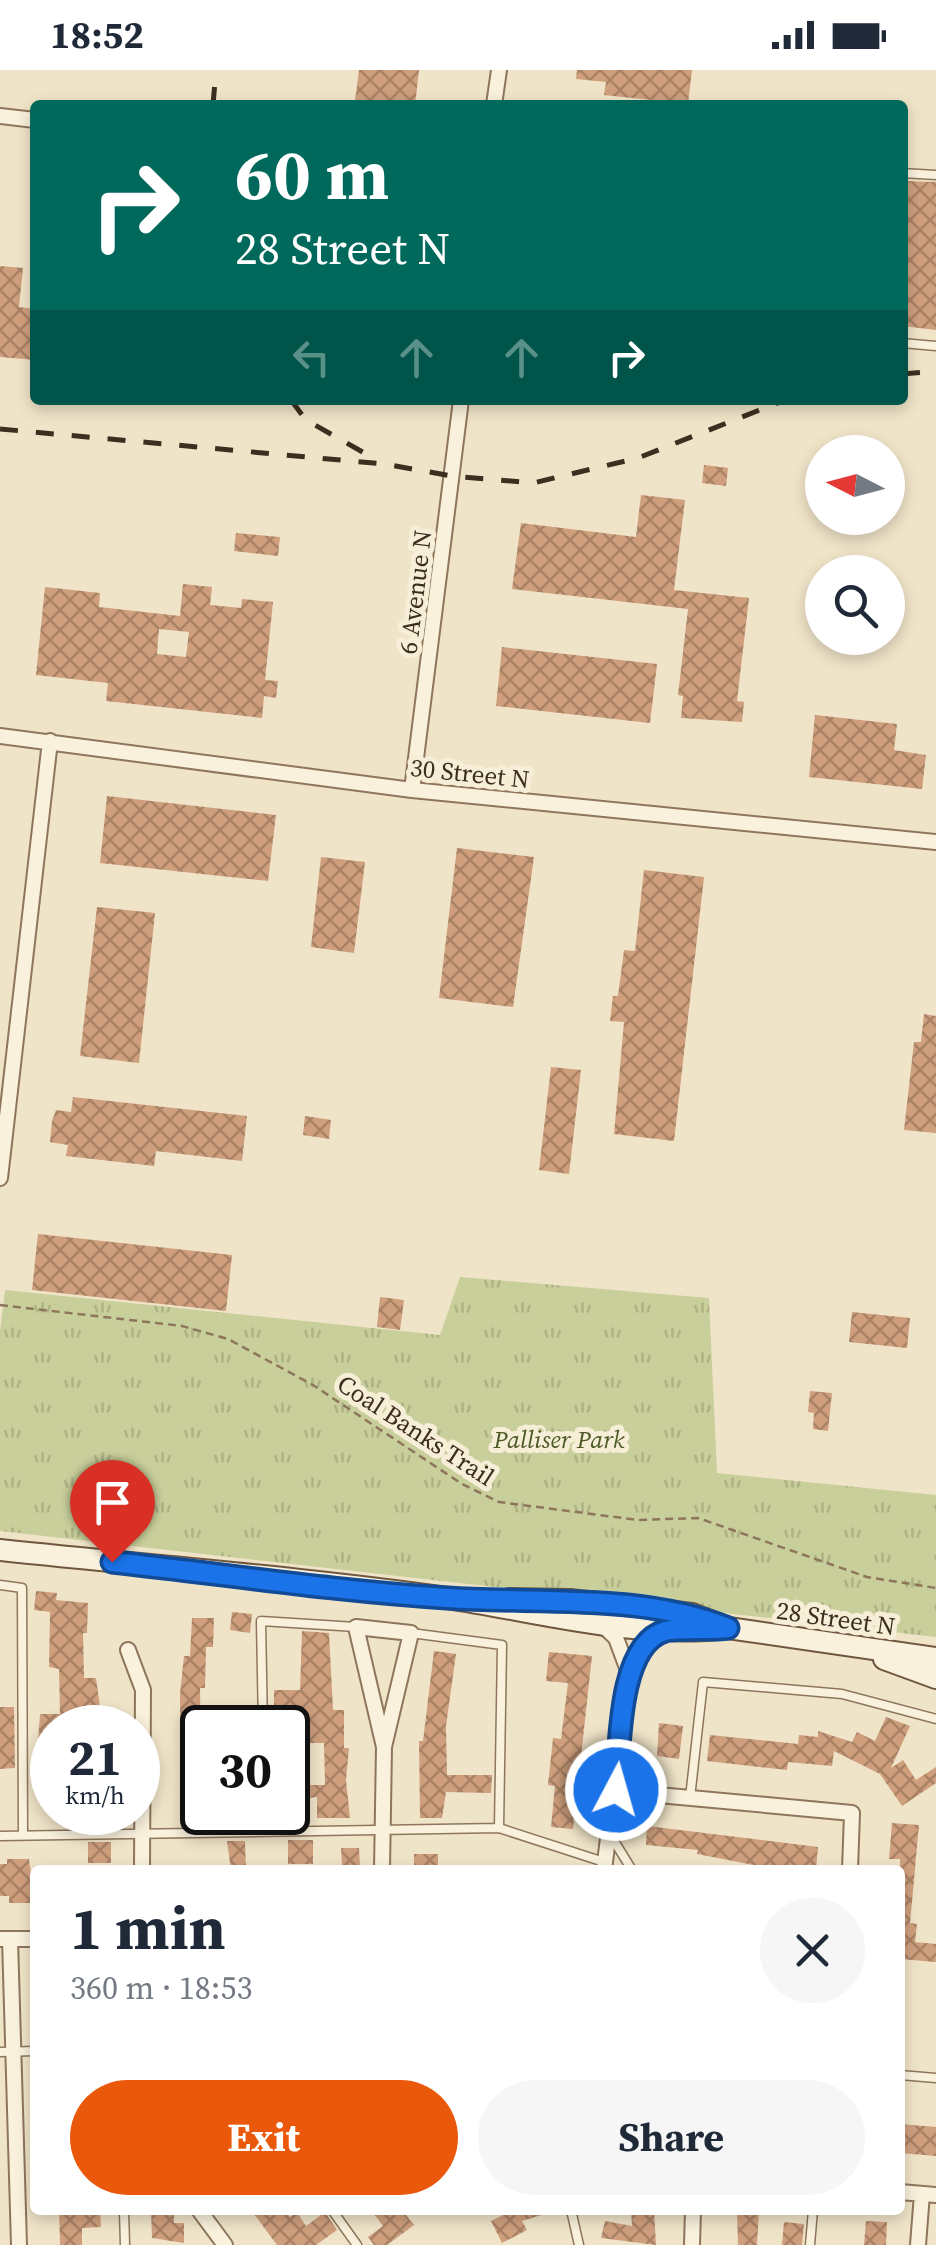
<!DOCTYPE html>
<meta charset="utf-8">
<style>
body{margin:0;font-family:"Source Serif 4",serif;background:#f6f6f7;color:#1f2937;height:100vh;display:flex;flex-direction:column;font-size:38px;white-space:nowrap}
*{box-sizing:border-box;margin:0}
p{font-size:32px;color:#747a83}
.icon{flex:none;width:55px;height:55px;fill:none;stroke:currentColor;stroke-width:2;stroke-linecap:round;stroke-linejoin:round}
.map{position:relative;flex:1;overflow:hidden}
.details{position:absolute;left:30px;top:1795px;width:875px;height:350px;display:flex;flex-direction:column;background:#fff;border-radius:10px;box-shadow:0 5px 15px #0003}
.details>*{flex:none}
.banner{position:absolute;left:30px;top:30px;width:878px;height:305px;border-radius:10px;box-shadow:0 5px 15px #0003;background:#00695c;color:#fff;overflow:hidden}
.needle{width:65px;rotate:276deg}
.controls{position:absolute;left:805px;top:365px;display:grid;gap:20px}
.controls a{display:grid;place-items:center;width:100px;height:100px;border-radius:50%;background:#fff;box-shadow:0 5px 15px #0003;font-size:50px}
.speed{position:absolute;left:30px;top:1635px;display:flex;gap:20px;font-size:50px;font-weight:700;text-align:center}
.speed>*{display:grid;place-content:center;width:130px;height:130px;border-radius:50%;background:#fff;box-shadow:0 5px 15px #0003;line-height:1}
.speed small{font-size:25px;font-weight:400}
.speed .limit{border:5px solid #111;border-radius:15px;background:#fff;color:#111}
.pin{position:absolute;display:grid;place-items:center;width:85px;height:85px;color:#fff;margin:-102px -42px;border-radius:50% 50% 50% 0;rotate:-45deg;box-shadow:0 0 10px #0007}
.pin .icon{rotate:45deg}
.me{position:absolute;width:110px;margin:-55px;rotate:6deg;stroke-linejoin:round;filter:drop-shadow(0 0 8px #0008)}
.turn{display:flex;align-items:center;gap:35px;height:210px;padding:0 40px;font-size:45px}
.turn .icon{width:130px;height:130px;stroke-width:2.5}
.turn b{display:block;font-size:70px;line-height:85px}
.lanes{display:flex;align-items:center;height:95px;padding:0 40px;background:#0003;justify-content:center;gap:50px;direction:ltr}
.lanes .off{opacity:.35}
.round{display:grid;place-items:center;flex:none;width:105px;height:105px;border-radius:52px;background:#f6f6f7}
.summary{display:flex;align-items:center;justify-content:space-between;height:170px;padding:0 40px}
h1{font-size:60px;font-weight:700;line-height:75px}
.primary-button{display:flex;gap:20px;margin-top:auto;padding:20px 40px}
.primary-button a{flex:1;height:115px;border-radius:60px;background:#ea580c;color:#fff;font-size:40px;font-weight:700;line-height:115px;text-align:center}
.primary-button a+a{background:#f6f6f7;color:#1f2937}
.status{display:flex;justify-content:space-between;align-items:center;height:70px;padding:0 50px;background:#fff;direction:ltr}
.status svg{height:28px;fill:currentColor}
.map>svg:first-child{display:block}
.park{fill:url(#park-tufts)}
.building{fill:url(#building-cross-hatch);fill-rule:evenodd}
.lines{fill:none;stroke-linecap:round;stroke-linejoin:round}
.service-casing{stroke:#8d765c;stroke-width:11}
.minor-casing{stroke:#8d765c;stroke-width:18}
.secondary-casing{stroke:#6f573f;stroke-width:24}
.path{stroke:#8d765c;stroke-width:2.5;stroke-dasharray:8 5;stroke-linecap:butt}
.service{stroke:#faf1dc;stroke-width:8}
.minor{stroke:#faf1dc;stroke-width:14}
.secondary{stroke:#faf1dc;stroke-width:20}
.rail{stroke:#3d2e20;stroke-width:5;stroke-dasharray:18 18;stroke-linecap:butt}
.route-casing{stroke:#114b97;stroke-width:25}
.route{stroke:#1a73e8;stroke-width:18}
.labels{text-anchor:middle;stroke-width:10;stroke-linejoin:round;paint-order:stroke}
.street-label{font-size:25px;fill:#3d2e20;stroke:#f7eed8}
.park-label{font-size:25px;font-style:italic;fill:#4d5a26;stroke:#f7eed8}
</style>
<div class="status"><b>18:52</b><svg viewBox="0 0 49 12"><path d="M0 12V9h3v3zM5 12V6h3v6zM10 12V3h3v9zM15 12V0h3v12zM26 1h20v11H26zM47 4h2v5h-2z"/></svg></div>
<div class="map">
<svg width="936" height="2175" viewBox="0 0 936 2175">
<defs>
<pattern id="park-tufts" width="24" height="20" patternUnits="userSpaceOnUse" patternTransform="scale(2.5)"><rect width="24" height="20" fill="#c9cf9b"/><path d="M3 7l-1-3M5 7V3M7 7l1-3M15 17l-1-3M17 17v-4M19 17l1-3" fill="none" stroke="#aeb285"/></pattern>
<pattern id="building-cross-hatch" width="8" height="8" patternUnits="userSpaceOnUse" patternTransform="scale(2.5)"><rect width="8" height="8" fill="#cf9f7d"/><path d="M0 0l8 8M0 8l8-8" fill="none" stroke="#a98266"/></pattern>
</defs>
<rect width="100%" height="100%" fill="#f0e4c8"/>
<path class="park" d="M460 1207 709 1228 717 1403 936 1425V1567L0 1461V1261L5 1220 440 1265Z"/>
<path class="building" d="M359 0H419L415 35 355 31Z
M577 0H692L688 34 604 25 606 12 576 9Z
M905 111 936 112V260L902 256Z
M0 196 23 198 19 237 35 239V290L0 287Z
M704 395 728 398 726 416 702 413Z
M641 425 685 430 674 520 749 528 737 631 744 632 742 652 681 648 683 626 678 625 688 539 512 519 521 453 636 467Z
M236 463 280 467 278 486 234 481Z
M183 514 212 517 210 535 241 538 242 529 273 532 265 610 278 611 276 628 264 626 262 648 106 631 108 613 36 605 45 517 100 523 99 537 180 546ZM159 559 189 562 186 587 157 584Z
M502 577 657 594 650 653 496 636Z
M815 645 897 654 894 680 926 685 922 719 809 707Z
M107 726 276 745 268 811 100 793Z
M457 778 534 787 513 937 439 928Z
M321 787 365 792 354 883 311 877Z
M644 800 704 807 674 1071 614 1064 624 952 610 951 613 926H618L624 880 635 881Z
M97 837 155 843 139 993 80 986Z
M924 944 936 946V1063L904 1060 914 972H921Z
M551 997 581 1000 569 1104 539 1100Z
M73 1027 247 1046 242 1091 156 1081 154 1096 66 1086 68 1075 50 1072 52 1051 56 1040 71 1042Z
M305 1046 331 1050 329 1069 303 1065Z
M38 1164 232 1185 226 1241 32 1220Z
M380 1227 404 1230 400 1260 377 1257Z
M852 1242 910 1248 907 1278 849 1272Z
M810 1321 832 1323 828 1361 813 1359 814 1343 808 1342Z
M36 1521 57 1523 56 1530 88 1533 87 1563H83L84 1608H96L101 1644H109V1658H52V1707H37V1687L40 1644H60L59 1599 49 1597 50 1542 34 1540Z
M232 1542 252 1544 250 1563 230 1560Z
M192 1548H214L213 1577H206L205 1618H200L202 1743H181L180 1624 184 1586H190Z
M302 1561 329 1563 333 1640H344V1678H349L346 1710 350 1748H317V1727L309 1728V1715H325L324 1673H308V1653L301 1648 302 1639 274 1638V1620H300Z
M434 1581 456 1584 446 1656 447 1705H492L491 1723 446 1722 442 1748H420L419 1671H423Z
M549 1582 592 1586 573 1759 551 1757 555 1716 548 1715 553 1668 561 1669 568 1613 546 1611Z
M0 1637H14L15 1698 0 1699Z
M886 1647 910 1656 891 1698 903 1690 916 1710 936 1697V1713L902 1736 880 1704 834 1681 832 1696 788 1692 787 1700 707 1691 710 1665 798 1674 799 1665 818 1667V1661L852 1672 857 1662 875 1671Z
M659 1653 683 1656 679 1689 657 1686Z
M88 1742H110V1757H88Z
M892 1753 919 1755 910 1853 917 1854 915 1872 936 1874V1892L900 1889V1789H889Z
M647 1756 818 1777 816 1800H779L697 1784 698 1780 646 1775Z
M288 1770H313V1794H288Z
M227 1771H245L246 1800H231Z
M88 1772H111V1793H88Z
M341 1778H359L360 1796H342Z
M414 1784H438V1800H414Z
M7 1789H29L35 1833H9V1826H0V1794H7Z
M900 2054 936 2057V2086L900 2083Z
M59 2140H100L101 2157 82 2158V2175H60Z
M151 2140H174V2153H184V2173L152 2168Z
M251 2140H285L290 2147 297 2142 306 2156 325 2142 337 2160 316 2175H277Z
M371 2140H402L414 2155 387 2175H374L368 2167 383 2156Z
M513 2140H548V2143L522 2151 527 2160 502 2173 491 2151Z
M631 2140H654L656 2175 601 2168 605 2151 632 2156Z
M759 2140 757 2175H738L737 2141Z
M866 2151 887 2152 886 2175H864Z
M784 2152 804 2154 802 2175H782Z"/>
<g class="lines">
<g class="service-casing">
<path id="service" d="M902 103 936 105
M902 273 936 276
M0 1515 22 1518 23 1765
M263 1658 261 1551 356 1557
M690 1728 703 1612 842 1624 936 1649
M263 1742 264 1762
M499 1758 604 1792
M0 1766 499 1758 502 1575 411 1563
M611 1766 632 1800
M0 1982 35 1981
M900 2005 936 2008
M124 2140 125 2175
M332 2140 357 2175
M571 2140 579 2175
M810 2175 813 2140"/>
</g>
<g class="minor-casing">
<path id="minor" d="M494 35 499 0
M0 46 35 50
M0 666 412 720 936 772
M412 720 461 330
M0 1108 50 671
M600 1553 616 1568 629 1603
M128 1580 143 1620 142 1800
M615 1721 852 1743 850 1800
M382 1800 384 1677 356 1557 411 1563 384 1677
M604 1800 629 1603 640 1581 666 1560
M0 1869H35
M10 1869 19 2175
M900 2122 936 2125
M199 2140 225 2175
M692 2175 693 2140
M918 2175 922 2124"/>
</g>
<g class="secondary-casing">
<path id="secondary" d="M0 1480C149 1496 300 1507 448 1528 540 1542 634 1569 728 1558
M509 1529 570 1530 692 1544 728 1558 936 1588
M884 1589 936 1608"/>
</g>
<path class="path" d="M0 1235 182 1256 228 1269 313 1315 462 1414 499 1432 638 1450 698 1448 867 1507 936 1518"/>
<use href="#service" class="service"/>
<use href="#minor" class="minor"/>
<use href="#secondary" class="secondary"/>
<path class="rail" d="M213 35 216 0
M902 304 936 301
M291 330 306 350 375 389
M0 359 384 394 452 406 533 413 638 388 785 330"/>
</g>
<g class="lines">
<g class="route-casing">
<path id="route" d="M112 1492C223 1504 335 1521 447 1528 541 1534 639 1523 728 1558 713 1560 675 1558 665 1561 617 1575 620 1680 616 1720"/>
</g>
<use href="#route" class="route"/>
</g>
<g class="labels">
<g class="street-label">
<text transform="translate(415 522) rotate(-83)" y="9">6 Avenue N</text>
<text transform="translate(470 703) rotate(6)" y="9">30 Street N</text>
<text transform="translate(416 1360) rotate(33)" y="9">Coal Banks Trail</text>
<text transform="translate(836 1548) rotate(8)" y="9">28 Street N</text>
</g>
<g class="park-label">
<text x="559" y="1378">Palliser Park</text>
</g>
</g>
</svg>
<div class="controls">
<a><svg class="needle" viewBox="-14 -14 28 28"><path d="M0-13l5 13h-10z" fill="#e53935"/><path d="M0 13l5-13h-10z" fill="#747a83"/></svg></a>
<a><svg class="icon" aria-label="search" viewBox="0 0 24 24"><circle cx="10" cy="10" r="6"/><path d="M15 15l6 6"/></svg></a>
</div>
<div class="speed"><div>21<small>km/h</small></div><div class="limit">30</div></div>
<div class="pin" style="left:112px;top:1492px;background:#d93025"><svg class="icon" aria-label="arrive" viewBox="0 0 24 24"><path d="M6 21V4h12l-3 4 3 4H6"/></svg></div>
<svg class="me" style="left:616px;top:1720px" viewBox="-20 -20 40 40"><circle r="17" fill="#1a73e8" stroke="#fff" stroke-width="3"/><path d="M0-11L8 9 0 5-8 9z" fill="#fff"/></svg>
<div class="banner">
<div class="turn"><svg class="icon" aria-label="right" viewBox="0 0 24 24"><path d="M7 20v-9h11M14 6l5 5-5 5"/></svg><div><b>60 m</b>28 Street N</div></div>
<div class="lanes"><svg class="icon off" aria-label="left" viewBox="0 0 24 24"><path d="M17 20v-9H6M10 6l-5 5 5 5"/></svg><svg class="icon off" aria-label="ahead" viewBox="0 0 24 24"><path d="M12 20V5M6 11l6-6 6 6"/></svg><svg class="icon off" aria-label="ahead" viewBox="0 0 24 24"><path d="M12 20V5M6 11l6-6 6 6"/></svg><svg class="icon" aria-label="right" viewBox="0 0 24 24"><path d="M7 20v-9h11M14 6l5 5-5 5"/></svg></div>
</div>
<section class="details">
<div class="summary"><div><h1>1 min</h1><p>360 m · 18:53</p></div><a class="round"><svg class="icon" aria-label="close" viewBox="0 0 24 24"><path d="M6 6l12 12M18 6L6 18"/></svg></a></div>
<div class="primary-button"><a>Exit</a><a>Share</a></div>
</section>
</div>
